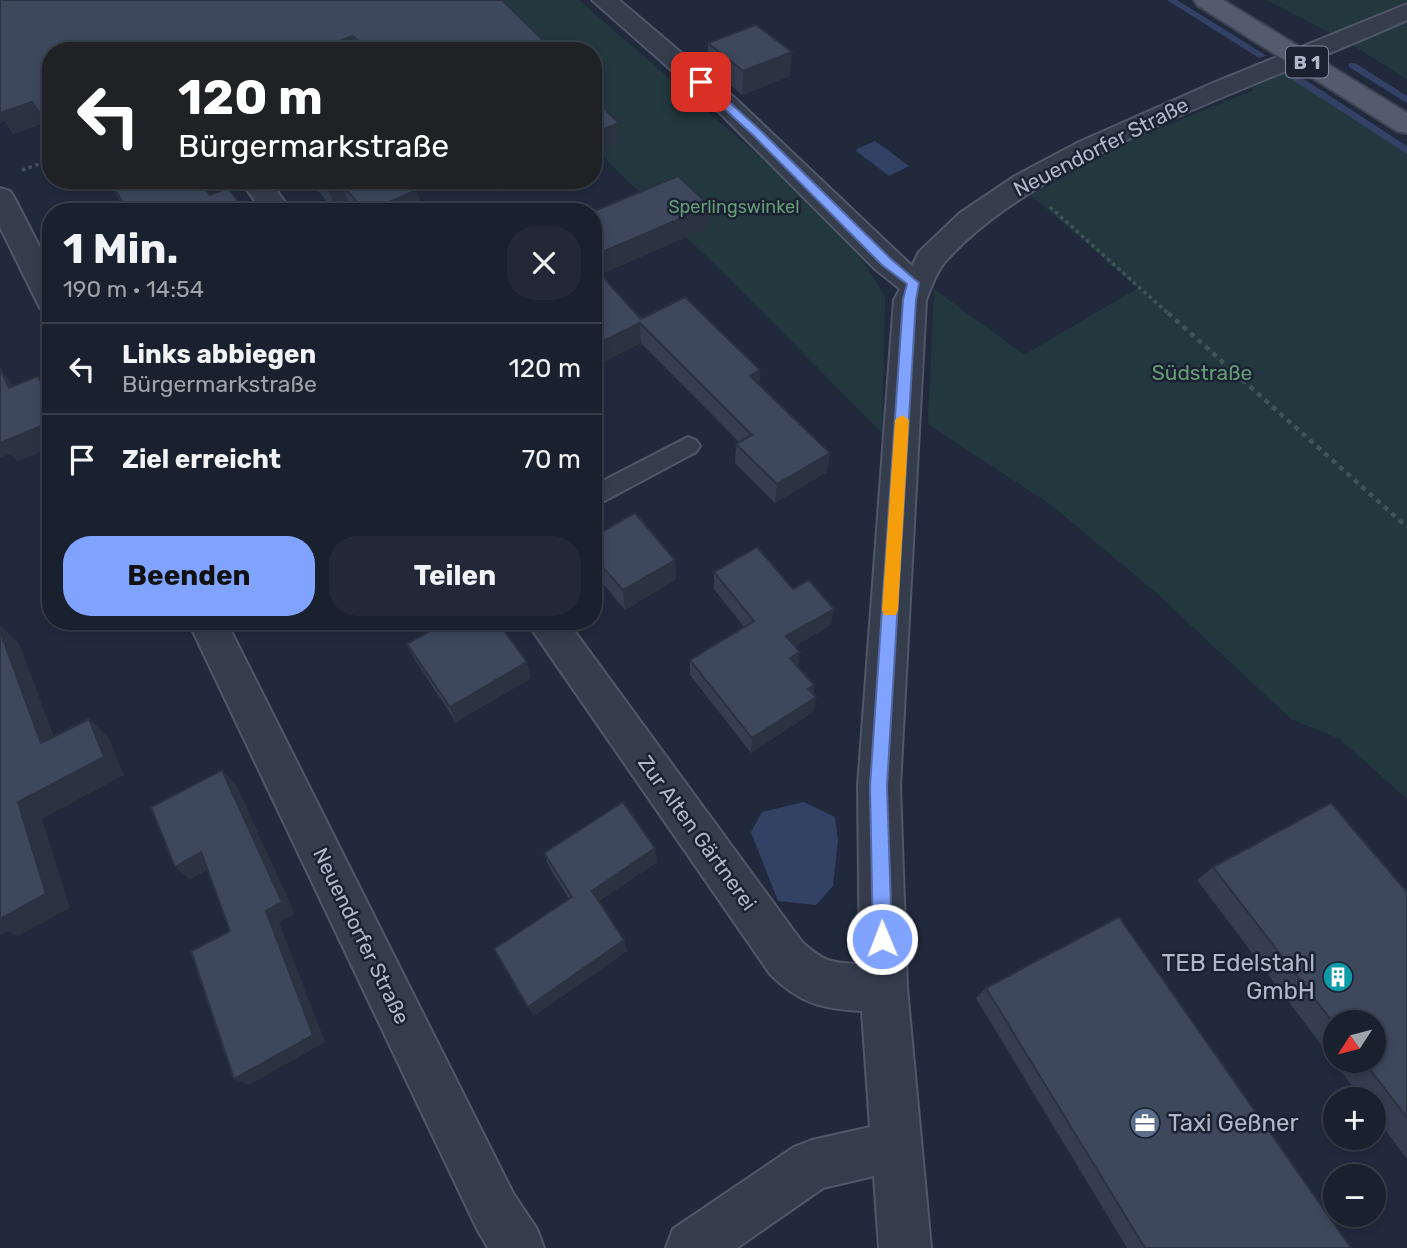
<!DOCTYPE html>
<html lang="de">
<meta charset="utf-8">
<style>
body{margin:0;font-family:Rubik,sans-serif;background:#222836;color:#f1f3f6;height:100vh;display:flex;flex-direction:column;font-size:26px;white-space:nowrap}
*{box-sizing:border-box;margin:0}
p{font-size:23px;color:#9fa3aa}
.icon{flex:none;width:38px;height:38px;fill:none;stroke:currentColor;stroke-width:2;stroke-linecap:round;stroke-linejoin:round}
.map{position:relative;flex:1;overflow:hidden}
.side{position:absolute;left:42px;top:203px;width:560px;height:427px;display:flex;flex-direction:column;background:#19202e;border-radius:28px;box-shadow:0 4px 10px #0003,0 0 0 2px #373e4a}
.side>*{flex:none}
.banner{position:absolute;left:42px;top:42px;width:560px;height:147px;border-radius:28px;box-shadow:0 4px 10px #0003,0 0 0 2px #373e4a;background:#202124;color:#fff;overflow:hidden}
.needle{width:46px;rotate:234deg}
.controls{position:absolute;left:1323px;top:1010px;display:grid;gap:14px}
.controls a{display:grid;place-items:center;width:63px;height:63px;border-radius:50%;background:#19202e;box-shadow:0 4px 10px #0003,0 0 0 2px #373e4a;font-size:35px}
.pin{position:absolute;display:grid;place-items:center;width:60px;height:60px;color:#fff;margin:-30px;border-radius:14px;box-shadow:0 4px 10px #0006}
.me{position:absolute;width:77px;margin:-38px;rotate:359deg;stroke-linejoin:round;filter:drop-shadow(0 0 5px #0008)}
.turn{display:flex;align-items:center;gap:24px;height:147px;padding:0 21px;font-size:32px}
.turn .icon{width:91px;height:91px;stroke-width:2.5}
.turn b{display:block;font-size:49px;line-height:60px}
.round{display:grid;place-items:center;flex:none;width:74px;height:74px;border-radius:28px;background:#222836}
.head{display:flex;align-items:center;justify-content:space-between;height:119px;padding:0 21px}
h1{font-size:42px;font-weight:700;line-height:52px}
.cta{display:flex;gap:14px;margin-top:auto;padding:14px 21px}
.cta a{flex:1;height:80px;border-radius:28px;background:#80a3ff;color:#111;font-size:28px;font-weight:700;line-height:80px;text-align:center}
.cta a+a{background:#222836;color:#f1f3f6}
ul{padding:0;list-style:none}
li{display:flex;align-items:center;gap:21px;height:91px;padding:0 21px;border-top:2px solid #373e4a}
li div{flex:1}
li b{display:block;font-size:26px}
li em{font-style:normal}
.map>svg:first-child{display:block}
.green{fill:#23383e}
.water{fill:#324164}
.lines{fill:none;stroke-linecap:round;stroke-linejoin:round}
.stream{fill:#324164;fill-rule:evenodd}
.lane-casing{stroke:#505768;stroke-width:4}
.street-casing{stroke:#505768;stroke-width:4}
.primary-casing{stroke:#3e4656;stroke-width:4}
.path-far1{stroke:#3e5458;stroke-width:3.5;stroke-dasharray:3.5 3.5;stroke-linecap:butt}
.path{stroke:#3e5458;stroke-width:4.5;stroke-dasharray:5 5;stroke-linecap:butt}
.lane{fill:#353d4d;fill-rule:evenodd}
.street{fill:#353d4d;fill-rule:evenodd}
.primary{fill:#535b6e;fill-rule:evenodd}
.wall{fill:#343e50;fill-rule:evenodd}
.shaded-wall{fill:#2b3241}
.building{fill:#3d485d;stroke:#2b3241;stroke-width:2}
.route{fill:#80a3ff;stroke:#536aa6;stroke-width:2}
.slow{fill:#f59e0b}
.labels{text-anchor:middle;stroke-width:5;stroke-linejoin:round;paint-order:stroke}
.far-park-label{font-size:18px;fill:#669c78;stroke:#1a2232}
.shield{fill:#1a2232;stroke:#848a9c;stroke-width:2}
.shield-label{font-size:19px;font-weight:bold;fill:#b1b7c9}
.street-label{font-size:21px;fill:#b1b7c9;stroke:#1a2232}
.park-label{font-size:21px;fill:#669c78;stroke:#1a2232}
.near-poi-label{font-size:24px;fill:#b1b7c9;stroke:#1a2232;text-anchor:end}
</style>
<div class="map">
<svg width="1407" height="1248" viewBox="0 0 1407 1248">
<rect width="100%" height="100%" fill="#212a3d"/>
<path class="green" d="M441 0H579L767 163 824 218 863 261 885 297 882 433 732 281 593 147V51H494Z
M1267 0H1407V1L1334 35Z
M1407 20V79L1352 45Z
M1286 73 1407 153V799L1340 739 1291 719 1160 596 1050 504 928 424 934 289 1024 355 1138 288 1031 195 1133 139 1254 90 1251 88Z"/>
<path class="water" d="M875 141 909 166 889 176 855 150Z
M804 802 835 817 838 840 833 886 816 905 778 901 751 832 762 812Z"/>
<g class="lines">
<path class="stream" d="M1167 0H1177L1267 56 1259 58Z
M1349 63H1355L1407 96V103L1349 67Z
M1290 74H1296L1407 146V154L1290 78Z"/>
<g class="lane-casing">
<path id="lane" d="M688 437 696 440 700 446 696 452 593 507V486Z"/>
</g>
<g class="street-casing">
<path id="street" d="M592 0H619L737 100 912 266 919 252 960 213 1015 176 1079 142 1213 83 1407 4V20C1296 70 1179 109 1072 168 1026 194 980 222 945 262 936 272 931 288 926 300L900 786 907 988 931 1248H879L874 1176 823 1188 737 1248H666L673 1229 794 1147 812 1140 870 1127 862 1011C822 1009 799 1003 770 974L526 621H567L802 942C824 962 831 963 860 964L858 786 894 300 900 289 875 269 719 112Z
M240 180H269L292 212H263Z
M0 188 10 191 14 197 51 269V311L40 308 0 227Z
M188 621H226L513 1193 537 1229 544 1248H488L477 1229Z"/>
</g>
<g class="primary-casing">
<path id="primary" d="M1194 0H1223L1407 113V133L1397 131 1197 5Z"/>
</g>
<path class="path-far1" d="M22 170 51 160
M1050 207 1170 315"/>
<path class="path" d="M1168 313 1407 527"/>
<use href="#lane" class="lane"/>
<use href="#street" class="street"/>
<use href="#primary" class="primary"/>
</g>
<path class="wall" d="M0 0 554 51H51V132L44 123 13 134 5 121 0 123Z
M708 43 790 76 742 95 708 66Z
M107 180H199L210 195 246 212H127Z
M309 180H432L414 187 423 212H354L349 206 336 212Z
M490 180H531L501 192Z
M710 206 709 227 601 274 641 319 760 370 759 385 827 472 775 503 735 463 736 444 739 442 641 343 593 367V212Z
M593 537 675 560 676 579 625 610 593 572Z
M714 572 793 589 831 625 795 646 800 652 798 666 814 685 813 694 816 697 813 712 751 753 690 675V660L744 627 714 589Z
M407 644 531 678 456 722 415 660Z
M544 853 657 862 599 901 627 951 534 1016 569 899 549 867Z
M1213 867 1407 892V1159L1374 1115V1099H1362L1197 880ZM1335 1022 1374 1060H1335Z
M986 988 1351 1248H1127L976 998Z"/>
<path class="shaded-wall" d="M353 36 357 51H312Z
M792 52 790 76 742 95 743 71Z
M32 102 44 123 13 134 0 113Z
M0 113 5 121 0 123Z
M619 123 620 144 593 155V133Z
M401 180H432L404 191Z
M499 180H531L501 192Z
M342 185 349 206 336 212 329 190Z
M417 190 423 212H366Z
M710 206 709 227 593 277V256Z
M640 323 641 343 593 367V346Z
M0 368 15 388H9Z
M760 370 759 390 750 376Z
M38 376 51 394V403Z
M51 422V448L17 462 10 454 0 458V437Z
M830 453 827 472 775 503 777 484Z
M597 459 600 478 593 482V461Z
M675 560 676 579 625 610 623 590Z
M834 609 831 625 784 652 786 636Z
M0 625 19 643 63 761 41 743 0 631Z
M800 652 798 668 790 658Z
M527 662 531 678 456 722 450 707Z
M814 685 812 700 816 697 813 712 751 753 752 738 808 689Z
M89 719 109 738 124 775 42 819 70 908 18 936 7 931 0 935V919L18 802Z
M222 770 236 784 295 914 279 922 325 1042 249 1085 234 1079 266 911Z
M655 848 657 862 596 903 592 891Z
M201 852 216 865 190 880 175 867Z
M624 940 627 951 534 1016 528 1007Z"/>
<path class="building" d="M0 0H502L554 51H367L353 36 312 51H51V125L49 126 32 102 0 113Z
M756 25 792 52 743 71 708 43Z
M593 98 619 123 593 133Z
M678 176 710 206 593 256V212H592Z
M109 180H199L210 195 228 188 246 212H129Z
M320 180H408L417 190 366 212 342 185 329 190Z
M593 266 641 319 685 297 760 370 750 376 830 453 777 484 736 444 752 435 640 323 593 346Z
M0 368 9 388 38 376 51 403V422L0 443Z
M635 513 675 560 623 590 593 556V537Z
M757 547 793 589 809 580 834 609 786 636 800 652 790 658 814 685 808 689 816 697 752 738 690 660 754 621 714 572Z
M448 621H497L527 662 450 707 407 644Z
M0 631 41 743 89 719 104 757 18 802 46 894 0 919Z
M222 770 282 902 266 911 313 1035 234 1079 191 951 230 931 201 852 175 867 151 807Z
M623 802 655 848 592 891 624 940 528 1007 494 949 572 897 544 853Z
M1331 803 1407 892V1118L1363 1060H1374V1022H1335V1025L1213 867Z
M1119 917 1351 1248H1145L986 988Z"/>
<path class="route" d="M697 80H705L761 131 891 259 919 283 916 300 887 786 892 939 889 946 882 949 876 946 873 939 870 786 903 300 907 284 882 265 753 135 697 84Z"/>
<path class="slow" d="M902 415 909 420 898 610 896 615H884L882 610 895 420Z"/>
<defs>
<g id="building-disc" transform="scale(1.575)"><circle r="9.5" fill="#0f9aa8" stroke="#1a2232"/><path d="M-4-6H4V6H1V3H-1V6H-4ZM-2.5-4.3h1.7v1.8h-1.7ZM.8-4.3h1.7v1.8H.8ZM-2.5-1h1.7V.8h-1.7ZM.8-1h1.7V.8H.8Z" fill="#fff"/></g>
<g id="office-disc" transform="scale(1.575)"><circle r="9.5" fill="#5c6f8a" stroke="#1a2232"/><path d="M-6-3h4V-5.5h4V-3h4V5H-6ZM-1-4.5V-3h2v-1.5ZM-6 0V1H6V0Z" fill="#fff"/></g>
</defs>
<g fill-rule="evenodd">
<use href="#building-disc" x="1338" y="977"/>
<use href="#office-disc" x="1145" y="1123"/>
</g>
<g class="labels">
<g class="far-park-label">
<text x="734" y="213">Sperlingswinkel</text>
</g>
<rect class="shield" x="1286" y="46.5" width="42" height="31" rx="5"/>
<g class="shield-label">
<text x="1307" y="69">B 1</text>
</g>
<g class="street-label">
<text transform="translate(1101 147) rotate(-27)" y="7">Neuendorfer Straße</text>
<text transform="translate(697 833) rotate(54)" y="7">Zur Alten Gärtnerei</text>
<text transform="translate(361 936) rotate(64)" y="7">Neuendorfer Straße</text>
</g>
<g class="park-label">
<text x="1202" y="380">Südstraße</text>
</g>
<g class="near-poi-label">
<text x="1315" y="971">TEB Edelstahl<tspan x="1315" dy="28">GmbH</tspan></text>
<text x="1168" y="1131" text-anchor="start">Taxi Geßner</text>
</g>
</g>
</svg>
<div class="controls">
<a><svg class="needle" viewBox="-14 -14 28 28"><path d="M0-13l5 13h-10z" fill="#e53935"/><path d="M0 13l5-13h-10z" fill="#9fa3aa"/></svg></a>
<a>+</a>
<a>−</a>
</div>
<div class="pin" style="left:701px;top:82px;background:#d93025"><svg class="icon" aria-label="arrive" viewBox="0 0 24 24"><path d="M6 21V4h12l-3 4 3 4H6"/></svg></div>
<svg class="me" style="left:882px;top:939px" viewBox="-20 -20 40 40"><circle r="17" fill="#80a3ff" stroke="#fff" stroke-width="3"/><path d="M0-11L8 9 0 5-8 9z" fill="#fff"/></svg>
<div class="banner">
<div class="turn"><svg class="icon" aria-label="left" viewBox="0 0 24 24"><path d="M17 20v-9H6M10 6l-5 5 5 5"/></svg><div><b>120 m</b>Bürgermarkstraße</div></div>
</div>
<section class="side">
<div class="head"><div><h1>1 Min.</h1><p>190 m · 14:54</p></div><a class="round"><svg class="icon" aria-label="close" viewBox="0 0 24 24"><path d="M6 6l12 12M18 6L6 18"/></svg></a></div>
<ul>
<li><svg class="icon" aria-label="left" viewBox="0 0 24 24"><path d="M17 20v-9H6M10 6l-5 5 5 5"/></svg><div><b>Links abbiegen</b><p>Bürgermarkstraße</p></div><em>120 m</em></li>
<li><svg class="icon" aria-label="arrive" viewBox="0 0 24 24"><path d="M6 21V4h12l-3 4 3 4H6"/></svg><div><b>Ziel erreicht</b></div><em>70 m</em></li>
</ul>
<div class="cta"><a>Beenden</a><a>Teilen</a></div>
</section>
</div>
